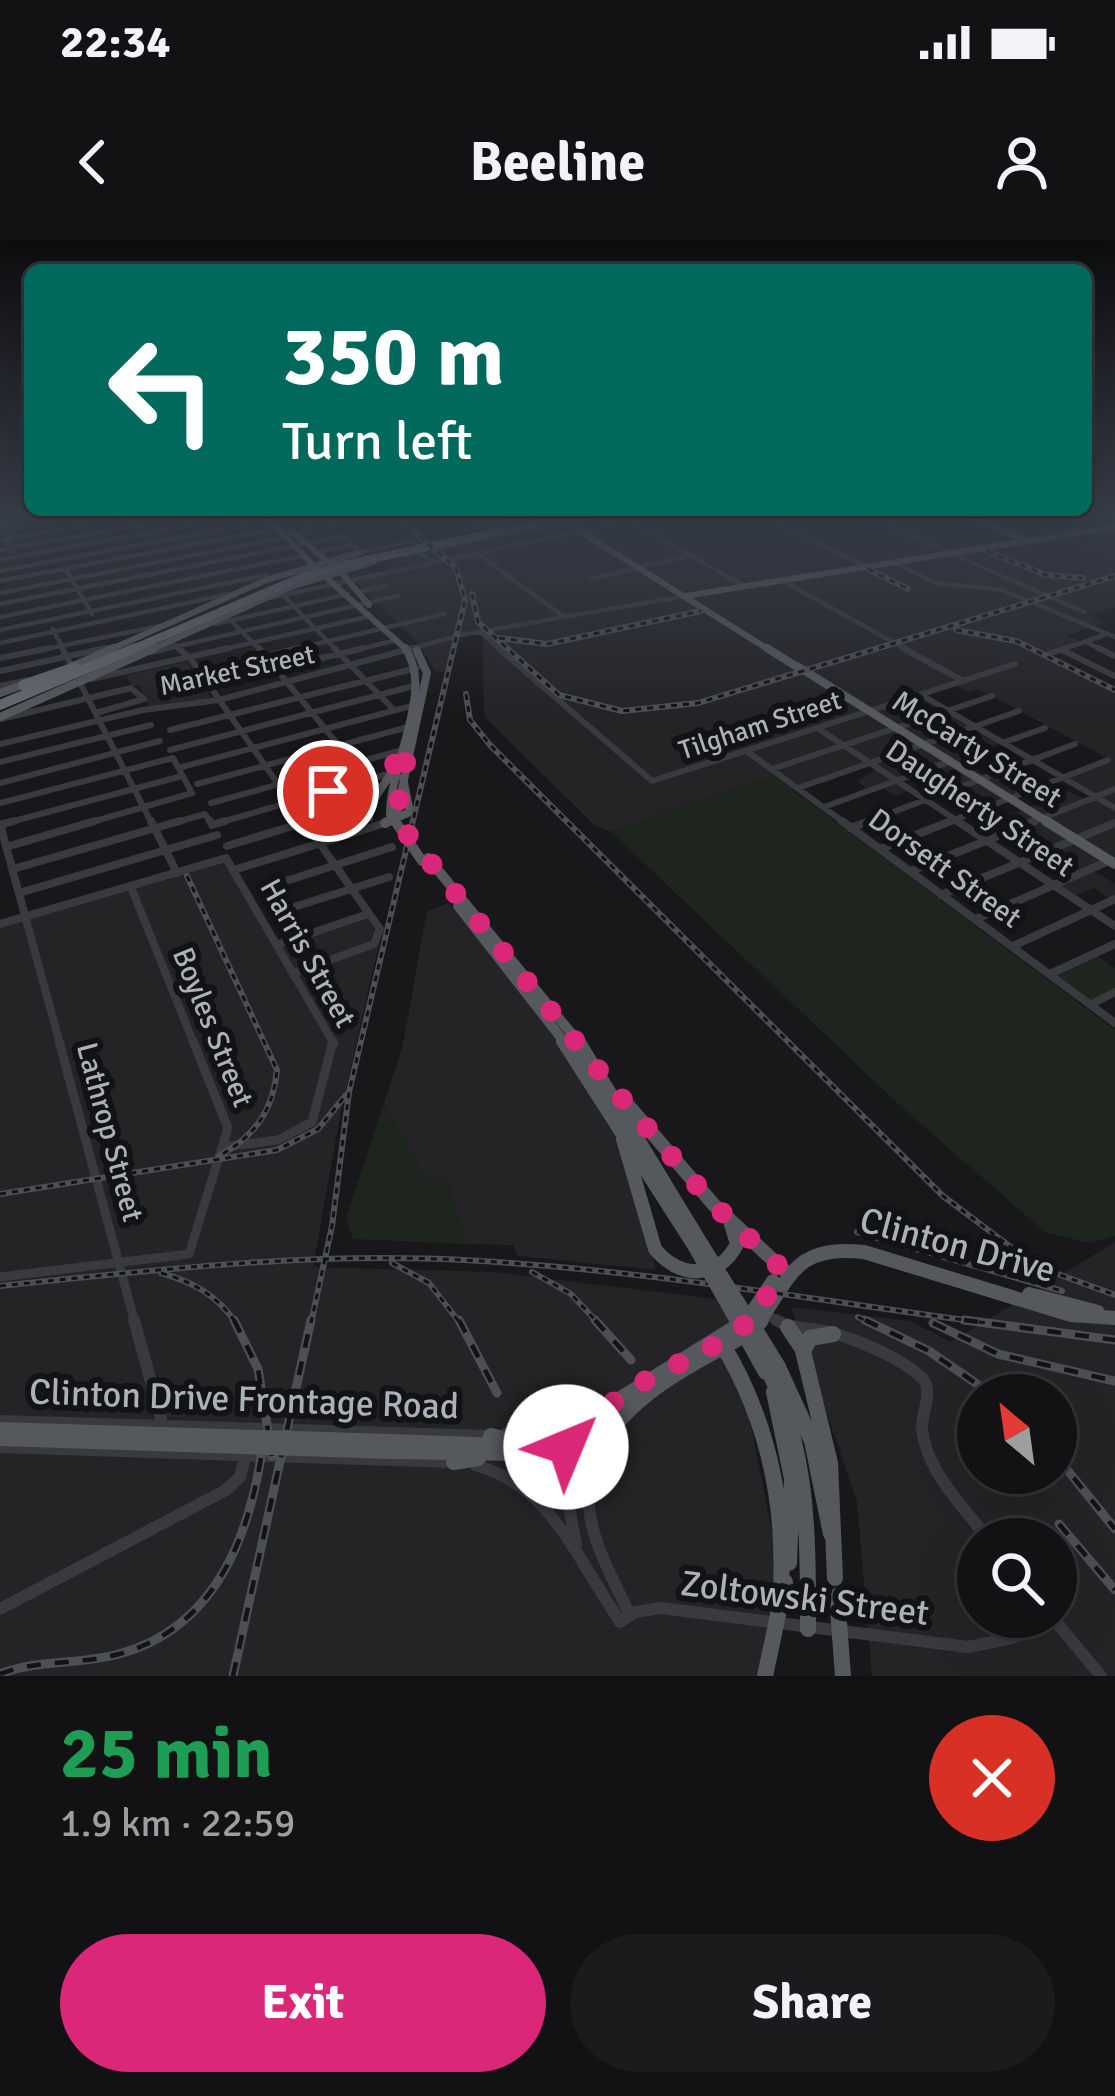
<!DOCTYPE html>
<meta charset="utf-8">
<style>
body{margin:0;font-family:Signika,sans-serif;background:#1b1b1d;color:#f1f3f6;height:100vh;display:flex;flex-direction:column;font-size:45px;white-space:nowrap}
*{box-sizing:border-box;margin:0}
p{font-size:39px;color:#9c9ea0}
.icon{flex:none;width:66px;height:66px;fill:none;stroke:currentColor;stroke-width:2;stroke-linecap:round;stroke-linejoin:round}
.map{position:relative;height:1436px;overflow:hidden}
.drawer{display:flex;flex-direction:column;background:#121214;flex:1}
.drawer>*{flex:none}
.hud{position:absolute;left:24px;top:24px;width:1068px;height:252px;border-radius:18px;box-shadow:0 12px 48px #0002,0 0 0 3px #313234;background:#00695c;color:#fff;overflow:hidden}
.needle{width:78px;rotate:331deg}
.fabs{position:absolute;left:957px;top:1134px;display:grid;gap:24px}
.fabs a{display:grid;place-items:center;width:120px;height:120px;border-radius:50%;background:#121214;box-shadow:0 12px 48px #0002,0 0 0 3px #313234;font-size:60px}
.pin{position:absolute;display:grid;place-items:center;width:102px;height:102px;color:#fff;margin:-51px;border:6px solid #fff;border-radius:50%;box-shadow:0 3px 12px #0007}
.me{position:absolute;width:132px;margin:-66px;rotate:45deg;stroke-linejoin:round;filter:drop-shadow(0 0 9px #0008)}
.turn{display:flex;align-items:center;gap:42px;height:252px;padding:0 60px;font-size:54px}
.turn .icon{width:156px;height:156px;stroke-width:2.5}
.turn b{display:block;font-size:84px;line-height:102px}
.round{display:grid;place-items:center;flex:none;width:126px;height:126px;border-radius:63px;background:#1b1b1d}
.head{display:flex;align-items:center;justify-content:space-between;height:204px;padding:0 60px}
h1{font-size:72px;font-weight:700;line-height:90px;color:#1e9e55}
.action{display:flex;gap:24px;margin-top:auto;padding:24px 60px}
.action a{flex:1;height:138px;border-radius:72px;background:#db2777;color:#fff;font-size:48px;font-weight:700;line-height:138px;text-align:center}
.action a+a{background:#1b1b1d;color:#f1f3f6}
.status{display:flex;justify-content:space-between;align-items:center;height:84px;padding:0 60px;background:#121214;direction:ltr}
.status svg{height:33px;fill:currentColor}
header{display:flex;justify-content:space-between;align-items:center;height:156px;padding:0 60px;background:#121214;font-size:54px;font-weight:700}
.map>svg:first-child{display:block}
.built{fill:#242427;fill-rule:evenodd}
.green{fill:#1e251e}
.lines{fill:none;stroke-linecap:round;stroke-linejoin:round}
.minor-far4{stroke:#393a3f;stroke-width:4.5}
.minor-far3{stroke:#393a3f;stroke-width:6}
.minor-far2{stroke:#393a3f;stroke-width:8}
.minor-far1{stroke:#393a3f;stroke-width:9}
.minor{stroke:#393a3f;stroke-width:12}
.major-far4{stroke:#55585d;stroke-width:6}
.major-far3{stroke:#55585d;stroke-width:8}
.major-far2{stroke:#55585d;stroke-width:10}
.major-far1{stroke:#55585d;stroke-width:14}
.major{stroke:#55585d;stroke-width:16}
.highway-far1{stroke:#65696f;stroke-width:8}
.highway{stroke:#65696f;stroke-width:10}
.rail-far1-casing{stroke:#4c4f53;stroke-width:6}
.rail-casing{stroke:#4c4f53;stroke-width:9}
.rail-far1{stroke:#131315;stroke-width:3;stroke-dasharray:6;stroke-linecap:butt}
.rail{stroke:#131315;stroke-width:4.5;stroke-dasharray:14;stroke-linecap:butt}
.major-bridge-far3{stroke:#55585d;stroke-width:8}
.major-bridge-far2{stroke:#55585d;stroke-width:10}
.major-bridge-far1{stroke:#55585d;stroke-width:14}
.major-bridge{stroke:#55585d;stroke-width:16}
.highway-bridge{stroke:#65696f;stroke-width:8}
.route{stroke:#db2777;stroke-width:21;stroke-dasharray:0 37.8}
.labels{text-anchor:middle;stroke-width:12;stroke-linejoin:round;paint-order:stroke}
.far-street-label{font-size:27px;fill:#abb1b9;stroke:#131315}
.street-label{font-size:30px;fill:#abb1b9;stroke:#131315}
.near-street-label{font-size:36px;fill:#abb1b9;stroke:#131315}
</style>
<div class="status"><b>22:34</b><svg viewBox="0 0 49 12"><path d="M0 12V9h3v3zM5 12V6h3v6zM10 12V3h3v9zM15 12V0h3v12zM26 1h20v11H26zM47 4h2v5h-2z"/></svg></div>
<header><svg class="icon" aria-label="back" viewBox="0 0 24 24"><path d="M15 5l-7 7 7 7"/></svg>Beeline<svg class="icon" aria-label="person" viewBox="0 0 24 24"><circle cx="12" cy="8" r="4"/><path d="M4 21q1-7 8-7t8 7"/></svg></header>
<div class="map">
<svg width="1115" height="1436" viewBox="0 0 1115 1436">
<rect width="100%" height="100%" fill="#18181a"/>
<path class="built" d="M618 273H1115V367L1090 376 1104 383 1068 395 1080 402 1043 415 1115 451V621L1095 631 1115 644V662L1094 648 1075 656 1060 646 1066 642 1047 630 1069 619 1050 606 1032 614 1018 605 1029 600 1025 597 1029 594 1004 577 1069 551 1089 562 1099 558 1068 538 1111 520 978 449 968 452 951 443 905 459 936 477 948 473 999 504 978 511 990 520 973 528 989 538 1004 533 1028 548 984 564 955 551 959 549 933 526 900 539 914 549 895 556 879 545 867 549 857 541 880 527 870 520 791 548 773 535 611 592 594 585 484 476 482 392 458 397 446 432 435 431 417 402 355 341 389 333 378 324 564 285 684 354 572 283Z
M186 422 212 459 149 467 139 445 132 446 126 435Z
M225 621 277 706 366 676 380 699 340 876 313 1027 493 1032 716 1059 733 1086 712 1099 748 1170 780 1333 759 1436H0V687Z
M449 663 572 818 621 903 656 1030 518 1016 513 1005 465 1004 447 938 430 945 384 863 402 809 427 671Z
M1115 1002V1436H872L857 1262 791 1067 910 1081 951 1102ZM978 1155H1056V1233H978ZM978 1299H1056V1377H978Z"/>
<path class="green" d="M773 535 1115 790V996L1090 1003 1045 992 907 872 611 592Z
M1095 714 1115 728V750L1092 761 1053 735Z
M384 863 430 944 447 937 465 1004 353 999 346 978Z"/>
<g class="lines">
<path class="minor-far4" d="M294 273 312 290
M616 273 744 346
M757 273 865 326
M878 281 1084 372
M0 282 52 273
M467 282 511 273
M0 287 13 312
M1 290 103 273
M464 290 508 281
M288 294 380 277
M342 295 361 312 413 301
M0 300 154 273
M441 308 533 289
M0 310 205 273
M319 312 353 305
M478 314 563 376
M403 316 420 312 432 322
M0 320 256 273
M893 322 936 343 1002 350 1115 397
M66 329 92 374
M0 331 278 279
M591 339 688 316
M781 340 909 411
M0 341 286 287
M359 352 385 346
M0 353 287 297
M281 353 337 411
M270 358 665 273
M0 364 344 296
M226 376 261 411
M0 377 302 316
M215 384 348 354
M53 389 64 411
M0 390 266 335
M481 392 501 411
M170 401 182 411
M1086 402 1104 411
M0 403 229 354
M36 411 169 384
M92 411 110 407
M156 411 398 356
M216 411 371 376
M286 411 444 374
M352 411 397 400
M402 411 461 395 685 356
M1057 411 1108 394"/>
<path class="minor-far3" d="M62 408 72 427
M178 408 190 418 306 584
M259 408 367 540 372 549 370 579
M334 408 393 469
M498 408 652 541 1015 424
M903 408 963 441
M1098 408 1115 416
M1062 410 1115 436
M151 412 169 408
M1048 414 1066 408
M0 418 50 408
M0 431 106 408
M200 431 299 408
M91 439 229 408
M80 443 152 584
M209 445 364 408
M0 446 28 440
M923 456 1115 568
M1 479 131 448 144 459 96 473
M819 489 962 584
M170 490 417 428
M1005 502 1045 488
M0 504 143 470 219 460 413 408
M170 510 417 445
M748 512 846 584
M0 522 151 485
M178 528 411 466
M772 529 992 456
M0 543 160 501
M197 544 412 486
M798 548 1019 471
M0 563 173 518 192 553 85 584
M211 563 406 509
M824 567 951 521
M3 584 182 536
M170 584 205 574 211 584
M215 584 391 533
M299 584 372 562
M861 584 1075 504
M944 584 1108 520
M1028 584 1115 549"/>
<path class="minor-far2" d="M151 581 177 633
M210 581 212 585 225 581
M842 581 1115 783
M957 581 1115 686
M0 584 60 804
M0 585 14 581
M851 588 869 581
M227 606 309 581
M6 607 95 581
M880 609 951 581
M13 629 180 581
M234 630 385 583
M911 631 1035 581
M131 647 194 804
M261 649 392 607
M19 653 217 595
M941 655 1115 583
M278 672 389 637
M976 679 1111 620
M0 684 226 618 334 804
M279 704 368 674
M1013 706 1115 659
M294 733 374 704 380 689 304 581
M1050 734 1115 704
M1090 765 1115 752"/>
<path class="minor-far1" d="M59 801 135 1083
M224 907 278 900 312 882 333 801
M0 1037 189 1014 228 888 193 801
M764 1073 781 1083"/>
<path class="minor" d="M134 1080 161 1178 151 1212
M776 1080C793 1090 811 1087 830 1092 857 1100 900 1117 921 1137 935 1150 921 1173 922 1189 926 1231 964 1267 988 1299
M0 1181 490 1196
M505 1194 550 1187 600 1168
M0 1207 454 1222
M576 1218 569 1267 576 1304
M540 1220 566 1256
M591 1222C579 1282 605 1322 630 1375
M475 1225C529 1240 556 1278 584 1324
M583 1323 620 1382 635 1372 661 1368 968 1407 1012 1398 1053 1378
M0 1369 226 1250 240 1237 246 1214
M1052 1377 1101 1436
M1014 1396 1025 1377"/>
<path class="major-far4" d="M263 273 319 331 408 411
M551 273 771 411
M960 273 1021 298
M508 281 550 273
M533 289 606 273
M292 292 340 331 369 365
M685 356 1115 287
M107 411 266 340 361 312
M148 411 291 347 374 322"/>
<path class="major-far3" d="M767 408 802 430
M797 426 1051 584
M71 427 114 408
M0 453 31 442
M0 477 155 408
M372 562 390 535
M397 572 427 433 417 411
M390 574C390 523 435 450 405 408
M385 583 410 572 403 538"/>
<path class="major-far2" d="M1046 581 1115 624
M385 583 389 581
M428 618 580 804
M458 666 566 804"/>
<path class="major-far1" d="M563 801 695 1007
M578 801 702 1005
M621 857 714 965 787 1033
M623 899 655 1009C679 1039 719 1040 737 1004L730 981
M1029 1054 1098 1072
M745 1083 773 1041
M758 1083C791 1037 795 1004 864 1012L1071 1075 1115 1078"/>
<path class="major" d="M788 1087 802 1108
M833 1094 810 1098 803 1111 830 1223 835 1338
M721 1102C766 1176 785 1260 781 1347
M766 1125C809 1210 808 1295 808 1389
M778 1127 812 1201 831 1294
M774 1152 792 1239 789 1323
M0 1190 128 1194
M491 1196 512 1201
M0 1198 125 1202
M391 1202 586 1209
M390 1211 528 1213 592 1221C623 1154 690 1126 751 1091L761 1080
M576 1217 586 1192 603 1170 748 1080
M454 1222 478 1218"/>
<path class="highway-far1" d="M600 275 607 273
M343 325 543 282
M128 411 302 337"/>
<path class="highway" d="M23 445 75 427
M0 465 135 408"/>
<g class="rail-far1-casing">
<path id="rail-far1" d="M1100 273 1115 281
M987 311 1046 335 1083 338
M868 329 908 349
M472 354 478 382 559 455 622 471 698 463 1115 336
M956 390 1016 401 1115 450
M499 398 547 404 701 371
M466 454 470 480 490 505 943 956 1036 1026 1115 1055
M187 636 277 830C273 871 255 896 219 916
M0 954 277 910 318 889 346 855
M857 992 1062 1051
M392 1023 429 1043 460 1083
M532 1032 571 1054 598 1083
M161 1033C193 1042 217 1055 236 1083
M0 1046C154 1030 308 1012 463 1020 638 1029 814 1060 987 1083
M858 1077 871 1083
M311 1083 332 986 349 852 465 360 456 328 392 273"/>
</g>
<g class="rail-casing">
<path id="rail" d="M234 1080 258 1129 272 1216
M459 1080 497 1153
M595 1080 631 1120
M865 1080 929 1111 993 1155
M964 1080 1115 1100
M933 1083 998 1114 1115 1141
M1056 1216 1115 1289
M1059 1284 1115 1350
M0 1434C39 1419 79 1425 119 1414 219 1387 252 1290 264 1197
M233 1436 311 1080"/>
</g>
<use href="#rail-far1" class="rail-far1"/>
<use href="#rail" class="rail"/>
<path class="major-bridge-far3" d="M390 574 397 584"/>
<path class="major-bridge-far2" d="M395 581 422 621"/>
<path class="major-bridge-far1" d="M702 1005 751 1083
M695 1007 738 1083"/>
<path class="major-bridge" d="M737 1080 766 1132
M749 1080 778 1127
M128 1194 391 1202
M125 1202 390 1211
M837 1356 843 1436
M765 1436 785 1342"/>
<path class="highway-bridge" d="M543 282 575 275
M302 337 343 325"/>
</g>
<linearGradient id="sky" x2="0" y2="1"><stop stop-color="#0d0d0e"/><stop offset="0.58" stop-color="#373d49"/><stop offset="1" stop-color="#373d49" stop-opacity="0"/></linearGradient>
<rect width="1115" height="474" fill="url(#sky)"/>
<g class="lines">
<path class="route" d="M328 551 392 533 399 510 408 509 397 572 406 592 618 854 714 965 782 1029C770 1043 766 1065 752 1078 700 1128 609 1135 579 1208L566 1207"/>
</g>
<g class="labels">
<g class="far-street-label">
<text transform="translate(237 430) rotate(-12)" y="9">Market Street</text>
<text transform="translate(760 485) rotate(-18)" y="9">Tilgham Street</text>
</g>
<g class="street-label">
<text transform="translate(977 509) rotate(32)" y="10">McCarty Street</text>
<text transform="translate(980 568) rotate(34)" y="10">Daugherty Street</text>
<text transform="translate(945 628) rotate(36)" y="10">Dorsett Street</text>
<text transform="translate(308 713) rotate(61)" y="10">Harris Street</text>
<text transform="translate(213 787) rotate(68)" y="10">Boyles Street</text>
<text transform="translate(110 892) rotate(75)" y="10">Lathrop Street</text>
</g>
<g class="near-street-label">
<text transform="translate(958 1004) rotate(15)" y="13">Clinton Drive</text>
<text transform="translate(244 1158) rotate(2)" y="13">Clinton Drive Frontage Road</text>
<text transform="translate(805 1357) rotate(7)" y="13">Zoltowski Street</text>
</g>
</g>
</svg>
<div class="fabs">
<a><svg class="needle" viewBox="-14 -14 28 28"><path d="M0-13l5 13h-10z" fill="#e53935"/><path d="M0 13l5-13h-10z" fill="#9c9ea0"/></svg></a>
<a><svg class="icon" aria-label="search" viewBox="0 0 24 24"><circle cx="10" cy="10" r="6"/><path d="M15 15l6 6"/></svg></a>
</div>
<div class="pin" style="left:328px;top:551px;background:#d93025"><svg class="icon" aria-label="arrive" viewBox="0 0 24 24"><path d="M6 21V4h12l-3 4 3 4H6"/></svg></div>
<svg class="me" style="left:566px;top:1207px" viewBox="-20 -20 40 40"><circle r="19" fill="#fff"/><path d="M0-13L10 11 0 6-10 11z" fill="#db2777"/></svg>
<div class="hud">
<div class="turn"><svg class="icon" aria-label="left" viewBox="0 0 24 24"><path d="M17 20v-9H6M10 6l-5 5 5 5"/></svg><div><b>350 m</b>Turn left</div></div>
</div>
</div>
<section class="drawer">
<div class="head"><div><h1>25 min</h1><p>1.9 km · 22:59</p></div><a class="round" style="background:#d93025;color:#fff"><svg class="icon" aria-label="close" viewBox="0 0 24 24"><path d="M6 6l12 12M18 6L6 18"/></svg></a></div>
<div class="action"><a>Exit</a><a>Share</a></div>
</section>
